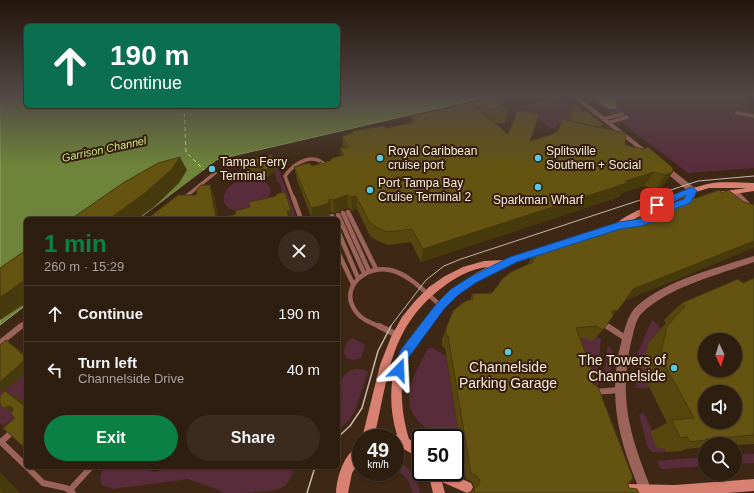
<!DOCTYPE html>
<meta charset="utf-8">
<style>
body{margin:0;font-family:Helvetica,sans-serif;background:#3a2b1e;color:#f1f3f6;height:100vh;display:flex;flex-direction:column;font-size:15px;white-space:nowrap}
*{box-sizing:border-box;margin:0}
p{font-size:13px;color:#a7a29f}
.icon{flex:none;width:22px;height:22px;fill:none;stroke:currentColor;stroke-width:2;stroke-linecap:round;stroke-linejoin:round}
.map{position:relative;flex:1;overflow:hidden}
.details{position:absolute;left:24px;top:217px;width:316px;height:252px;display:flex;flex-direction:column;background:#2e1e10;border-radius:6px;box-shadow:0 1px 3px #0004,0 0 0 1px #493c30}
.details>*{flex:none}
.hud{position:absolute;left:24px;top:24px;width:316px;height:84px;border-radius:6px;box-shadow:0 1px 3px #0004,0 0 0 1px #493c30;background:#0b6e4f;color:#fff;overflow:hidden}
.needle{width:26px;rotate:176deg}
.fabs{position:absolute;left:698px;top:333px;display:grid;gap:8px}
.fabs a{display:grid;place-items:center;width:44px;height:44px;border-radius:50%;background:#2e1e10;box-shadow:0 1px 3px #0004,0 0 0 1px #493c30;font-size:20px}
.speed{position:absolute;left:352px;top:429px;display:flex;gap:8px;font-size:20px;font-weight:700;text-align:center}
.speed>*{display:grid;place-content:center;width:52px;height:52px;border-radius:50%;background:#2e1e10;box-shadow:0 1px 3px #0004,0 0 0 1px #493c30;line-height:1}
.speed small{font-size:10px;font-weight:400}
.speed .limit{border:2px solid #111;border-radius:6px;background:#fff;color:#111}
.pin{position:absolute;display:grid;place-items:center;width:34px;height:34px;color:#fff;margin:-17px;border-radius:8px;box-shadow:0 2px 6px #0006}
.me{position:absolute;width:44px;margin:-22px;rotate:21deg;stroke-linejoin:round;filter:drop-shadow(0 0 3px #0008)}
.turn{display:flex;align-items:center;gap:14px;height:84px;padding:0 20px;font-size:18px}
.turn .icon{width:52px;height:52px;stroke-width:2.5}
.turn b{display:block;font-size:28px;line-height:34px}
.round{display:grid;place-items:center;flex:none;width:42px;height:42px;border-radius:21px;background:#3a2b1e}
.summary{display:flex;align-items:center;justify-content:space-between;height:68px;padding:0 20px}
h1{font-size:24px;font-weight:700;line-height:30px;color:#0b8043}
.action{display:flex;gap:8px;margin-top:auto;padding:8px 20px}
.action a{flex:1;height:46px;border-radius:24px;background:#0b8043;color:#fff;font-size:16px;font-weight:700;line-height:46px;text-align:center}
.action a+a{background:#3a2b1e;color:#f1f3f6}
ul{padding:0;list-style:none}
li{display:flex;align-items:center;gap:12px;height:56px;padding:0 20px;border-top:1px solid #493c30}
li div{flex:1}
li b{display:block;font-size:15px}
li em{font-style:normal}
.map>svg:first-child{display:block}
.green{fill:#592c3c}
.water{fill:#6e843a;stroke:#97a26b}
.pier{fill:#3e2815}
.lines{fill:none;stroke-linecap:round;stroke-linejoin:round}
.ferry{stroke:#c9ea83;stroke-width:1;stroke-dasharray:4 3;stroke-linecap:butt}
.lane-far2{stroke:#9b635a;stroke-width:3.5}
.lane-far1{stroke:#9b635a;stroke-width:4.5}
.lane{stroke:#9b635a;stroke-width:6}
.street{fill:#9b635a;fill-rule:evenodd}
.secondary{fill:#d88072;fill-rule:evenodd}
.tram-far1{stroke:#c7b6a8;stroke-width:1}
.tram{stroke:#c7b6a8;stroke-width:1.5}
.wall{fill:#57470f}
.shaded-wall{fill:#473a0d}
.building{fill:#655312;stroke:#473a0d;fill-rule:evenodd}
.route{fill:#1a73e8;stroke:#114b97}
.poi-dot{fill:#5ac8e5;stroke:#341e0b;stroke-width:1.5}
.labels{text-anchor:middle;stroke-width:4;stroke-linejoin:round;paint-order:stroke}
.far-water-label{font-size:11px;font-style:italic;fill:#c9ea83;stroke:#341e0b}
.poi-label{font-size:12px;fill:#f8e9dd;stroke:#341e0b;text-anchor:start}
.near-poi-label{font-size:14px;fill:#f8e9dd;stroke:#341e0b;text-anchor:end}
</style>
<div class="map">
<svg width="754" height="493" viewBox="0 0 754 493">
<rect width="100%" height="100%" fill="#3e2815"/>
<path class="green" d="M592 96H746L754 119V168L688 173 595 102Z
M558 97 578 113 572 120 558 124 556 129 548 127C541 115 523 118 513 109Z
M273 162H276L297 219H293L282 194 281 186 277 181 274 171 276 169Z
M247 178C257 178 267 179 271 191 269 199 264 202 256 205 253 207 249 209 245 210 218 215 214 186 247 178Z
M652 320 661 328 649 342 642 367 645 370 642 378 647 382 650 388H636L638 352Z
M596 336 601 339 598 367V385L583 386 567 340Z
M352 338 365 345 361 358C342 365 339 348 352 338Z
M610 347 613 353 609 385C602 376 606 360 607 348Z
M428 348H433L446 356 463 461 455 456V438C451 438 443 439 440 438 435 436 429 430 425 427 395 403 414 375 428 348Z
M355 369H362L368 372 356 408 350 419 338 430V405L342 398 339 386C343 376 345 372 355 369Z
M24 374 26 376V396L23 400 19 415 3 426 0 423V389Z
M644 413 653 432 657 448H664L666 452H652L647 446 639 414Z
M754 454V463L735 464V455Z
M705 457V466L661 469 657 461Z
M395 460C410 466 417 478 420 493H413L407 478 395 468Z
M104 467H137L155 472 173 467H230L251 470 272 467H295C292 474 290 481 285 486 273 493 240 493 224 493L219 490 188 479 113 489 102 485 100 478Z"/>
<path class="water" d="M0 96H26V106H338V96H492L217 160 139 219H26V305L0 325Z
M596 96H615L616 108C608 111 601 103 596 96Z"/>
<path class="pier" d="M494 96 492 98 218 162 143 219H139L217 160Z"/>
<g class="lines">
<path class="ferry" d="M184 106 186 152 204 170"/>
<path class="lane-far2" d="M737 113 754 116
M603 119 622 114
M608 123 627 117
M184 198 215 173
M293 198 285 176C295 162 314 151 327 167"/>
<path class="lane-far1" d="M293 197 301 219
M184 198 186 197
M348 212 376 269
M343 213 369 271
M338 215 364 273
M332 216 333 219
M338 231 358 278
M338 252 353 284
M605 325 609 327
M20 327 26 322
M381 327C373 324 362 320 357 313 336 288 368 262 394 271 412 277 427 294 441 306"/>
<path class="lane" d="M379 326 397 335
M607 326 627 339
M0 343 21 326
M595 392 619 390
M0 441 26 466
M1 442 13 431
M27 467 43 483 66 488 73 493
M70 490 91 467"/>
<path class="street" d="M575 97H579L650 153V155H646L575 99Z
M663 166H667L695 188 696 190 695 192H689L663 170Z
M731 190H737L754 207V215L751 214 731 194 730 192Z
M754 256V262C720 274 669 287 643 312 635 319 634 332 631 342 618 401 631 439 653 493H641C618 439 607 397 622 339 625 328 628 314 637 306 664 281 719 267 754 256Z"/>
<path class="secondary" d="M754 183V191L721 196 717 194 718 192 747 188H709L696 192C694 202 685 206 676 209L672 206C676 201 683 201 688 195L636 218 622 227H616L615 225C624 213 691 187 708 184 722 181 739 183 754 183Z
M584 234 588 237 587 239C542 253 493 264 456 296 445 306 435 318 426 331 421 339 413 347 409 356 397 378 402 417 409 439L421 447V459L402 448 395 446V438H390L391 436 397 435C389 409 389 380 399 354 402 347 409 340 413 334 434 306 456 282 488 267 472 268 456 277 443 287 388 328 389 378 374 438H362L380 365 391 337 402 317 415 301 429 287 445 276 463 267 484 261 504 260Z
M361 445V459L352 473 348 493H336C337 476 344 452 361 445Z
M428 472H446L471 483 473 487 471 491 467 493 442 482 445 493H433Z
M754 479V491L727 493H622L621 490 623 486 627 484 675 485Z"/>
<path class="tram-far1" d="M390 327 426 280 444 266 461 259 698 181 754 176"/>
<path class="tram" d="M338 437 350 426 362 408 378 351 391 326
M307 493 315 467"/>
</g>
<path class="wall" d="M495 97 508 111 505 124 494 123 508 134 530 141 553 134 557 131 562 119 569 120 570 110 572 103 582 112 604 125 602 128 625 145 672 167 663 186 656 189 644 186 621 193 619 197 421 262 411 242 387 245 376 240 370 236 357 209 352 211 348 208 335 213 331 212 328 217 322 219H312L297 180 294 167 312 166 324 164 330 161 341 156 340 148H343L342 136 352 134V131L386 128 411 123V116Z
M239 162 277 169 268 177 241 170Z
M533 255 624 301 613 315 603 330 592 341 586 338H580L593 380V384L629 488 639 493H469L473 490 474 486 472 482 466 479 445 348 442 347V340L446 328 470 300 472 294 492 293 528 264Z
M754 278V444H751L735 445V444H705V447L686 449 682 451 666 452 664 448H657L650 432 667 423 647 382 642 378 645 370 642 367 649 342 666 323 664 320 682 303 743 283Z"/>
<path class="shaded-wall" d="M604 125 601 131 585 130Z
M180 157 187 170 179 183 154 207 137 219H109Z
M275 162 277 169 268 177 266 170Z
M654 172 644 186 621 193 619 197 421 262 423 249 625 181Z
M673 172 663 186 656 189 665 175Z
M210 185 215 199 219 219H216Z
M347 195 348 208 335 213 333 200Z
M356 196 357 209 352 211 351 197Z
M330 199 331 212 328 217 322 219H313L311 208Z
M291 210 293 219H289L287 211Z
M754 241V248L622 302 633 289Z
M26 279V303L0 320V297Z
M618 310 607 322 612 311Z
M6 340 15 346 26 355V357Z
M26 359V372L4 392 0 390V382Z
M5 391 23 400 26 402V407Z
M8 406 25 415 22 417 4 408Z
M0 472 20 493H3L0 489Z"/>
<path class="building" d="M495 97 508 111 475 107 508 134 518 110 539 114 530 141 553 134 559 130 562 119 626 133 625 145 643 149 648 147 672 167 673 172 665 175 654 172 625 181 627 183 423 249 412 229 388 232 376 227 370 223 356 196 351 197 347 195 333 200 330 199 327 204 311 208 294 167 309 163 312 166 319 164 320 162 324 164 327 161H330L332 158 344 155 340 148 348 147 342 136 353 133 352 131 384 126 386 128 415 122 411 116Z
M572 103 582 112 586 111 604 125 597 127 574 122 571 119Z
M272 155 275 162 266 170 239 162Z
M180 157 172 169 145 193 109 219H71L123 183 158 163Z
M201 185H210L216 219H147L178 195H196L197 189Z
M719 190 722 193 728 190 744 202 754 205V241L633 289 618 310 612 311 613 316 603 330 596 326 576 328 595 378 593 380V384L598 387 633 478 628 484 629 488 637 489 639 493H475L474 489 478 486 480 481 477 476 471 473 448 336H446V328L453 311 464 302 473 299 472 294 492 293 503 278 511 272 533 262 532 259 536 258 533 255Z
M285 192 291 210 287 211 289 219H216L236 214 235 211 250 207 249 202 276 196V194Z
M26 250V279L8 292 0 297V268Z
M754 278V435L706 439V440L690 442 687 437 680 438 672 420 694 418 666 367 661 363 664 355 661 352 667 326 685 306 682 303 738 279 743 283ZM705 340H735V370H705ZM705 392H735V422H705Z
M6 340 26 357V359L0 382V345Z
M5 391 26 407V449L3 428 15 418 11 414 13 410 12 407 8 406 4 408 0 405V396Z
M0 489 3 492V493H0Z"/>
<linearGradient id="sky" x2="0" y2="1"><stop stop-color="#22160c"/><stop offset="0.58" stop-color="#524846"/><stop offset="1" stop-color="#524846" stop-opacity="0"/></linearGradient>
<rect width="754" height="165" fill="url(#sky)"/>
<path class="route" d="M692 187 697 191 690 203 670 211 658 220 641 226 620 229 517 262 477 282 458 295 444 309 409 357 403 373 399 375 395 373 394 370 400 351 437 303 451 289 470 277 510 257 619 222 640 219 652 216 664 206 684 199 686 195 657 208 653 205 654 203Z"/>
<g class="poi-dot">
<circle cx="380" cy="158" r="4"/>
<circle cx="538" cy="158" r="4"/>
<circle cx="212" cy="169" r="4"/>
<circle cx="538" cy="187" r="4"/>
<circle cx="370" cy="190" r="4"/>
<circle cx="508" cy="352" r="4"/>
<circle cx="674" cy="368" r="4"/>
</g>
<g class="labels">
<g class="far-water-label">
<text transform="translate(104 149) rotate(-12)" y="4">Garrison Channel</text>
</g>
<g class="poi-label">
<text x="388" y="155">Royal Caribbean<tspan x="388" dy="14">cruise port</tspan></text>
<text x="546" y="155">Splitsville<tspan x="546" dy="14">Southern + Social</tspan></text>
<text x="220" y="166">Tampa Ferry<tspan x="220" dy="14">Terminal</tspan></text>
<text x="378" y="187">Port Tampa Bay<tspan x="378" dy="14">Cruise Terminal 2</tspan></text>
<text x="538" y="204" text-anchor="middle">Sparkman Wharf</text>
</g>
<g class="near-poi-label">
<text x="666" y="365">The Towers of<tspan x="666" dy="16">Channelside</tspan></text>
<text x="508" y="372" text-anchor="middle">Channelside<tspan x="508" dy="16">Parking Garage</tspan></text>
</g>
</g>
</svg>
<div class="fabs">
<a><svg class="needle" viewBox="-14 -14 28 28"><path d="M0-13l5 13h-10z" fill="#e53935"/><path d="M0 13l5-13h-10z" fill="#a7a29f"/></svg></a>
<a><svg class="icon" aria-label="sound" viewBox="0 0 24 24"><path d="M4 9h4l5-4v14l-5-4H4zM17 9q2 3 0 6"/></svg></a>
<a><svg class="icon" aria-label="search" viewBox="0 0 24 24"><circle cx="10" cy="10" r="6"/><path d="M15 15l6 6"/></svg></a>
</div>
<div class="speed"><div>49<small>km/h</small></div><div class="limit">50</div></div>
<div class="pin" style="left:657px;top:205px;background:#d93025"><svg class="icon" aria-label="arrive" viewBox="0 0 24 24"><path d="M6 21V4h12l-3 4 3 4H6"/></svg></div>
<svg class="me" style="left:399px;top:370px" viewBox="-20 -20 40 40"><path d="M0-17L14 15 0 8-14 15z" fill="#1a73e8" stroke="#fff" stroke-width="4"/></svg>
<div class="hud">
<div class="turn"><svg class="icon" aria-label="ahead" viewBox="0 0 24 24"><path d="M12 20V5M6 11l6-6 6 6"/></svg><div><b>190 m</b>Continue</div></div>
</div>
<section class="details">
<div class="summary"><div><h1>1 min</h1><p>260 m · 15:29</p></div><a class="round"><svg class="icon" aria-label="close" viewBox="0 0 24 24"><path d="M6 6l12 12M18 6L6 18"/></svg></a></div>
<ul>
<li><svg class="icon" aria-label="ahead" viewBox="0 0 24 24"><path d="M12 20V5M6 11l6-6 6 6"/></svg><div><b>Continue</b></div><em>190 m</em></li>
<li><svg class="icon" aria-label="left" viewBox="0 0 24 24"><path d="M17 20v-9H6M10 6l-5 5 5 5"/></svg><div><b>Turn left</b><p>Channelside Drive</p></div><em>40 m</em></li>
</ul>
<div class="action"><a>Exit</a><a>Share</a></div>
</section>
</div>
